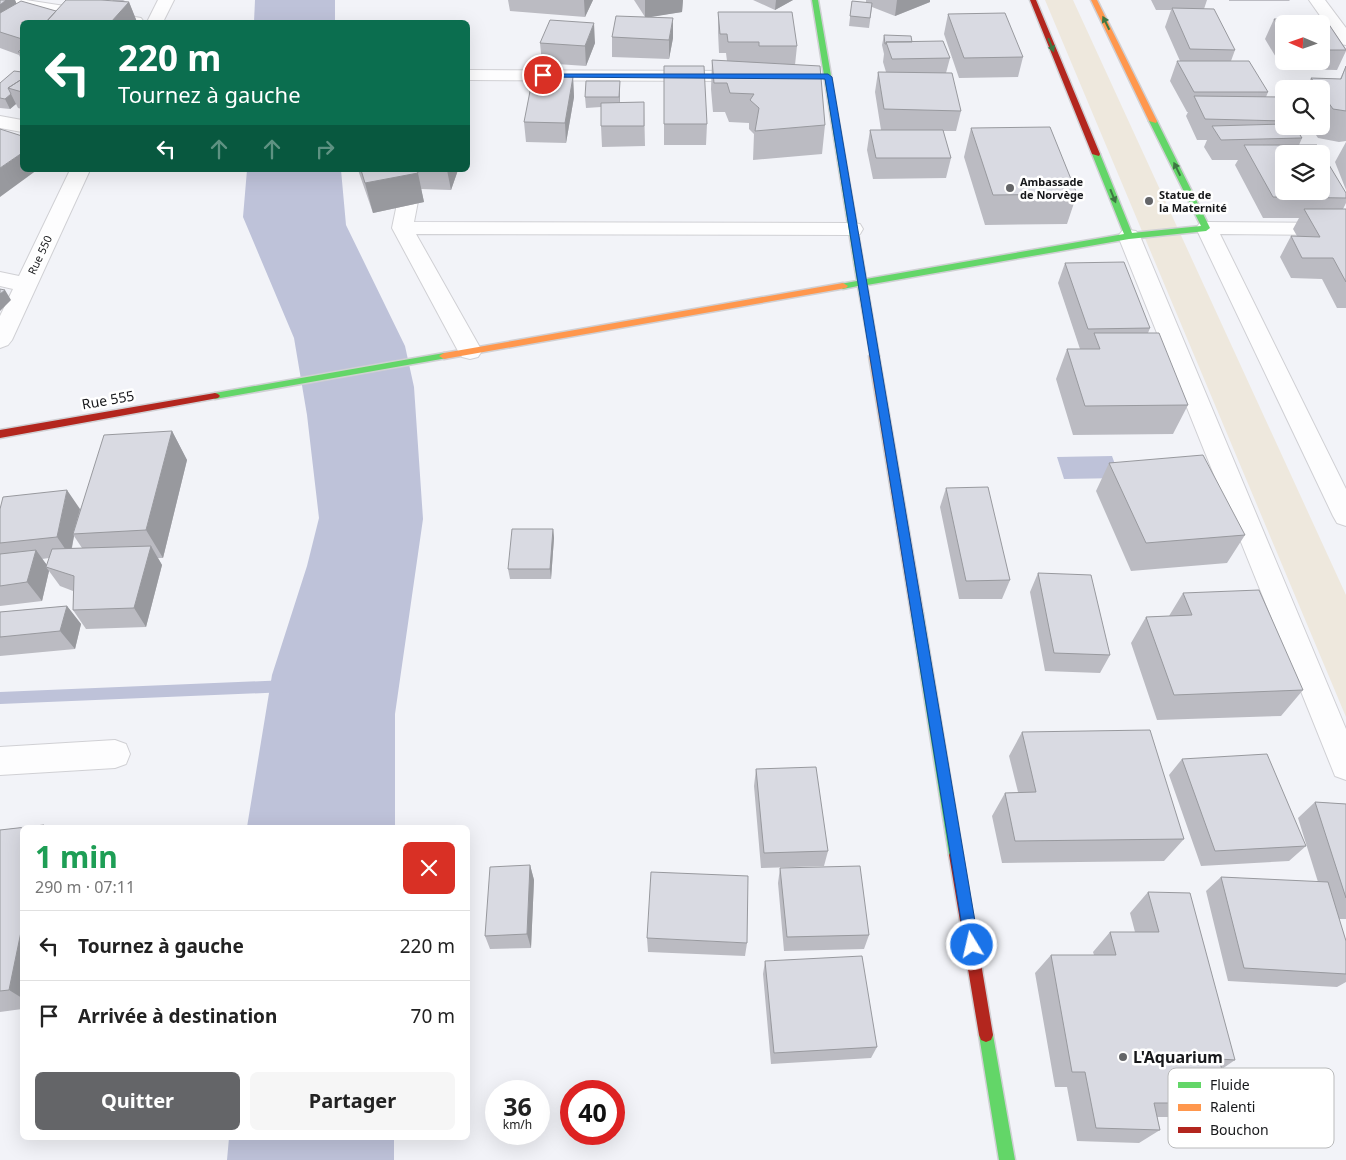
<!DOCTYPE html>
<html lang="fr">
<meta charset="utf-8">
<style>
body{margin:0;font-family:"Noto Sans",sans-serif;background:#f6f6f6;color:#222;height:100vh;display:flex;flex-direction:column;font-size:19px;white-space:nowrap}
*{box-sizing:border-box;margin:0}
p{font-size:16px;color:#767676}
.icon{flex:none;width:28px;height:28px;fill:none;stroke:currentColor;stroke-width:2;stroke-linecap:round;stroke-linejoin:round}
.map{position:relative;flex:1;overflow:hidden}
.details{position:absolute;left:20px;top:825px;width:450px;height:315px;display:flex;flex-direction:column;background:#fff;border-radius:8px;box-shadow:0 5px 20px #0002}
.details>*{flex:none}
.guide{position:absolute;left:20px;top:20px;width:450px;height:152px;border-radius:8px;box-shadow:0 5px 20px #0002;background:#0b6e4f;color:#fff;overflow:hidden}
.needle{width:32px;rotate:272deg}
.buttons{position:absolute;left:1275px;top:15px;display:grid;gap:10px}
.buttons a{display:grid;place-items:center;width:55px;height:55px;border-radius:8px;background:#fff;box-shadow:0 5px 20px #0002;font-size:25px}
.speed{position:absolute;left:485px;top:1080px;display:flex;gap:10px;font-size:25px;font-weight:700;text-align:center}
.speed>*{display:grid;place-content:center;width:65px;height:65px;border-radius:50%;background:#fff;box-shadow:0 5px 20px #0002;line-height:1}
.speed small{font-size:12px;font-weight:400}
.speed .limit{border:8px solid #d22;background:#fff;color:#111}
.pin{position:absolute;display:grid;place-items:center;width:42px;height:42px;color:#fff;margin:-21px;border:2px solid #fff;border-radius:50%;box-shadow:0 1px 5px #0007}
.me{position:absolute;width:55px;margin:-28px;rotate:351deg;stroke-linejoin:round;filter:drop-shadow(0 0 4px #0008)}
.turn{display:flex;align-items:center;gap:18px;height:105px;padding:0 15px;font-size:22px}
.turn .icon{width:65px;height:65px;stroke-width:2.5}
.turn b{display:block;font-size:35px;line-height:42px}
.lanes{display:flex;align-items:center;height:48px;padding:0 15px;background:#0003;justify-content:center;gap:25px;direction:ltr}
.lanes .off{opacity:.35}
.round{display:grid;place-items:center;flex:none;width:52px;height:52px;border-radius:8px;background:#f6f6f6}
.head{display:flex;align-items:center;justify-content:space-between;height:85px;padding:0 15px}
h1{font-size:30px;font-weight:700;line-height:38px;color:#1e9e55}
.button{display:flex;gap:10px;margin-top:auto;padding:10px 15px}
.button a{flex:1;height:58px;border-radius:8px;background:#646568;color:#fff;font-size:20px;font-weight:700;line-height:58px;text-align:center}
.button a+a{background:#f6f6f6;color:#222}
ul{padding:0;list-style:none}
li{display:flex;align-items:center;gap:15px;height:70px;padding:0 15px;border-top:1px solid #e0e0e0}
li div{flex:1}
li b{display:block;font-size:19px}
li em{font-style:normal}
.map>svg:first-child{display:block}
.green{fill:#eee8dd}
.water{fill:#bec2d9}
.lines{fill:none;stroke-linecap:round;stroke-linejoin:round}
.stream{fill:#bec2d9;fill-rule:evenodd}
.street-casing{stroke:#d0d0d4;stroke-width:2}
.fast-casing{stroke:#d0d0d4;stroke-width:3}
.slow-casing{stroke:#d0d0d4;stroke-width:3}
.jam-casing{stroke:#d0d0d4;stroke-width:3}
.street{fill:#fdfdfe;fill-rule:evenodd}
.fast{fill:#63d668;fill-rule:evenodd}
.slow{fill:#ff974d;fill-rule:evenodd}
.jam{fill:#b3261e;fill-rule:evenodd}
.wall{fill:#bbbbc2;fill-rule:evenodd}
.shaded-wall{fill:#98999e}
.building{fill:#d9dae2;stroke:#98999e;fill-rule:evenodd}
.oneway{fill:#3d7742}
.route{fill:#1a73e8;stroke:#114b97}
.poi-dot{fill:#646568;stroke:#fff;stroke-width:2}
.labels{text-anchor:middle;stroke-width:5;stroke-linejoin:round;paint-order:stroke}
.far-poi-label{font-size:11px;font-weight:bold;fill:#17181b;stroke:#fff;text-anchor:start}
.far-street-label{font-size:11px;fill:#17181b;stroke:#fff}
.street-label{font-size:14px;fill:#17181b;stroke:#fff}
.near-poi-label{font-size:16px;font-weight:bold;fill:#17181b;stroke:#fff;text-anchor:start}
.key{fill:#fff;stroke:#b9babb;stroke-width:1}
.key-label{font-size:14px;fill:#17181b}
</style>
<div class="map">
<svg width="1346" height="1160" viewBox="0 0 1346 1160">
<rect width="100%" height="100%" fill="#f2f3f8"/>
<path class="green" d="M1045 0H1073L1346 595V717Z"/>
<path class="water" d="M255 0H335V22H254Z
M247 170H341L346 225 405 346 414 387 423 519 395 714V827H247L272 675 307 566 319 518 307 415 294 338 243 217Z
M1112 456 1120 478 1064 479 1057 457Z
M229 1138H394V1160H227Z"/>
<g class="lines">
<path class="stream" d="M287 680 292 682 294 686 292 690 287 692 0 704V692Z"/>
<g class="street-casing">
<path id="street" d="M0 0H26L135 17 141 18 144 22H105L0 6Z
M158 0H174L163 22H147Z
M1309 0H1325L1346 28V45L1340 44Z
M468 70 749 71 755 72 758 76 755 80 749 81 468 80Z
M0 116 22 120V132L0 128Z
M70 170H90L12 340 8 345 0 348V316L13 289 0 286V272L19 276Z
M404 170H424L414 222 853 223 860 224 863 229 860 234 853 235 416 234 482 351 478 357 470 359 462 357 458 351 392 228Z
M1206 222 1346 223V235L1220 234 1346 489V526L1337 523 1333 516 1196 228 1199 224Z
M1129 230 1136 231 1140 236 1346 729V780L1335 776 1331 766 1118 236 1122 231Z
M115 740 126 744 130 754 126 764 115 768 0 775V747Z"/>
</g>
<g class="fast-casing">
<path id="fast" d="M812 0H818L866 279 1124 234 1092 154 1096 152 1100 154 1132 233 1201 226 1149 121 1153 119 1157 121 1210 228 1206 231 1129 239 867 285 879 356 874 359 871 358 858 286 843 289 838 286 840 284 857 281Z
M444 353 447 354V358L215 399 210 396 215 393Z
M917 608 921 610 923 613 963 855 961 859 956 861 951 859 949 855 911 613 913 610Z
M986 1028 991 1030 993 1035 1015 1160H999L979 1035 981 1030Z"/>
</g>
<g class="slow-casing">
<path id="slow" d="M1091 0H1097L1157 121 1156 123 1149 121Z
M843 283 848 286 846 288 444 359 439 356 444 353Z
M874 353 879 356 923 613 921 616H913L911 613 869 356Z"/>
</g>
<g class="jam-casing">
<path id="jam" d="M1030 0H1036L1100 154 1099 156 1092 154Z
M215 393 218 394 220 396 218 398 0 438V430Z
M956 849 961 851 963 855 993 1035 991 1040 986 1042 981 1040 979 1035 949 855 951 851Z"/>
</g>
<use href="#street" class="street"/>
<use href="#fast" class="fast"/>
<use href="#slow" class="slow"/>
<use href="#jam" class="jam"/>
</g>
<path class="wall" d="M0 0H15L16 3 56 11 113 1 112 0H125L123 1 129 2 137 22H22V61L19 55 0 48Z
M508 0H593L585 17 510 11Z
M634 0H683L682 12 648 17 673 38 669 59 612 57V37L645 17Z
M753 0H793L775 10Z
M866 0H930V2L895 16 872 7 869 28 849 26 852 1 866 3Z
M1151 0H1207L1204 9 1235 50 1231 61 1268 92 1266 97 1284 102V126L1302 138 1299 145 1346 193V203L1343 209H1346V308H1337L1322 279 1291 278 1280 257 1291 236H1297L1293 229 1299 218H1263L1235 165 1238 160H1212L1204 147 1207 140H1197L1186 116 1188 112H1187L1170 81 1177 61H1180L1165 27 1171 10H1156Z
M1229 0H1290L1289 1H1229Z
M718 12 797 46 795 65 825 125 822 154 753 160 754 134 749 129V123L729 122 725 112H713L711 89 712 60 727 61 726 53H719L718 32Z
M948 14 1023 57 1018 77 959 78 944 34Z
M1274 19 1326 20 1346 49V51L1337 70 1283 69 1265 39ZM1284 24H1321V61H1284Z
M884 35 912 42 950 58 946 73 961 111 956 131H943L951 158 946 178 873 179 867 150 870 130H881L875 92 878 72H886L883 62 884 54 882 45Z
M540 43H595L586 66 542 63Z
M664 66 707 124 706 145H664Z
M1346 66V141L1339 142 1318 138 1310 126H1321V89H1306L1311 78 1340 79Z
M22 72V109L18 108 16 104 10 109 0 108V83Z
M573 77 574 97 566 143 526 142 524 122Z
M620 91V102H644L645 146 602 147 601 126V107L586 108 585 97Z
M971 128 1077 194 1067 224 985 225 964 157Z
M1346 142V190L1335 162Z
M358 170H458L451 190 421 189 424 202 373 213Z
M1065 263 1150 328 1148 333 1188 405 1173 434 1073 435 1056 379 1067 349H1080L1058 283Z
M172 431 187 460 163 558H158L162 565 146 627 86 629 73 610V591L60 586 49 571 42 601 0 606V509H80ZM74 536 82 548H72ZM49 558 47 565 42 559Z
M1109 463 1245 535 1227 563 1131 571 1096 491Z
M946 488 1010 580 1002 599H959L940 507Z
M553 529 554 538 551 579H510L508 569Z
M1038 573 1110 655 1100 673 1045 671 1030 592Z
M1183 593 1303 690 1281 716 1157 720 1131 643 1146 617 1169 616Z
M67 606 81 624 75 649 0 656V612Z
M1022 732 1184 839 1164 861 1002 863 992 816 1005 793 1018 792 1009 756Z
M1182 759 1306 846 1289 861 1201 866 1169 775Z
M756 769 828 851 824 866 761 868 754 786Z
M1315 802 1346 804V919H1339L1346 941V982L1337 987 1228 981 1206 891 1221 877 1318 882 1298 818Z
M44 825 47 828H22V1009L0 1012V830Z
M530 865 534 880 531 948 490 949 485 936Z
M780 868 869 935 864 949 784 951 778 883Z
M1148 892 1235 1060 1222 1069 1231 1103 1207 1117H1157L1160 1130 1139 1143 1077 1141 1067 1087H1055L1035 973 1051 955H1094L1093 952 1110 932H1135L1130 913Z
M647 938 747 943 745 956 648 952Z
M765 961 877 1047 871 1058 771 1064 763 974Z"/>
<path class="shaded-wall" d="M6 0H15L21 14 0 32V5Z
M584 0H593L585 17Z
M645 0H683L682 12 645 18Z
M776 0H793L775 10Z
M897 0H930V2L895 16Z
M129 2 137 22H111Z
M673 18V38L669 59V40Z
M594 23 595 43 586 66 585 46Z
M573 77 574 97 566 143 565 123Z
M620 81V91L619 107V97Z
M11 94 16 104 10 109 5 99Z
M22 153V170H37L0 197V168Z
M447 170H458L451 190Z
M418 173 424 202 373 213 365 183Z
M5 290 11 300 0 311V294Z
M172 431 187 460 163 558 146 530Z
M67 490 80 509 73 534 74 536 70 556 57 537Z
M553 529 554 538 551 579 550 569Z
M151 546 162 565 146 627 134 608Z
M36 550 49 568 46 567 49 571 42 601 27 582Z
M67 606 81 624 75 649 60 631Z
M530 865 534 880 531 948 527 934Z
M22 927V998L9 990Z"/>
<path class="building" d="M0 0H6L0 5Z
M66 0H101L129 2 111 22H46Z
M21 1 56 11 46 22H22V39L0 32V13Z
M852 1 872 3 870 18 850 16Z
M1172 8 1214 9 1235 50 1190 49Z
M718 12H792L797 46H759V42H728L727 34H720Z
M1005 13 1023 57 964 58 948 14Z
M616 16 673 18 669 40 612 37Z
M1274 19 1326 20 1346 50H1321V24H1284V35Z
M550 20 594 23 585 46 540 43Z
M884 35 911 36 912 42H886V44H885Z
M943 41 950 58 892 59 886 42Z
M22 48V52H18Z
M712 60 820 66 825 125 755 131 759 108 750 100 754 94 730 93 727 83H714Z
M1177 61H1249L1268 92H1194Z
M664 66H704L707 124H664Z
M1346 66V111L1333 109 1321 92V89H1319L1311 78 1341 79Z
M14 71 22 72V79L8 88 11 94 5 99 0 98V83Z
M878 72 952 73 961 111 884 109Z
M533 76 573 77 565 123 524 122Z
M22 79V92L8 88Z
M586 81H620L619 97H585Z
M1194 96 1281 97 1284 102V121L1205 119Z
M644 102V126H601V103Z
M1284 124V126H1294L1302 138 1221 140 1212 126Z
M1050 127 1077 194 993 195 971 128Z
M0 129 22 136V153L0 168Z
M870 130H943L951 158H876Z
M1244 145H1317L1346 193V198L1273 197ZM1284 154H1321V191H1284Z
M361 170H417L418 173 365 183Z
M1304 209H1346V282L1333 258H1302L1291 236 1320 237Z
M1124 262 1150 328 1088 329 1065 263Z
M0 289 5 290 0 294Z
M1094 333H1159L1188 405 1085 406 1067 349H1100Z
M172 431 146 530 73 534 104 435Z
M1203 455 1245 535 1146 543 1109 463Z
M988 487 1010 580 966 581 946 488Z
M67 490 57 537 0 543V509L3 497Z
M512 529H553L550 569H508Z
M151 546 134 608 73 610 74 576 46 567 52 549Z
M36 550 27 582 0 586V554Z
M1038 573 1091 575 1110 655 1054 653Z
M1259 590 1303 690 1174 695 1146 617 1192 615 1183 593Z
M67 606 60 631 0 637V612Z
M1150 730 1184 839 1015 841 1005 793 1036 792 1022 732Z
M1267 754 1306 846 1215 851 1182 759Z
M816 767 828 851 764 853 756 769Z
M1315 802 1346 804V898Z
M44 825 43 828H22V927L9 990 0 991V830Z
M530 865 527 934 485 936 490 867Z
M860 866 869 935 787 937 780 868Z
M651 872 748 876 747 943 647 938Z
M1221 877 1328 882 1346 941V974L1244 968Z
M1148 892 1190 893 1235 1060 1219 1059 1231 1103H1154L1160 1130 1096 1128 1085 1072H1072L1051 955H1116L1110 932H1159Z
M862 956 877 1047 774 1053 765 961Z"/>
<defs><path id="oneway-solid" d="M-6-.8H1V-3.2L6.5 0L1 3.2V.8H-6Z" transform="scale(1.25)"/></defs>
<g class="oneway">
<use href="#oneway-solid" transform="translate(1106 23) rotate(-116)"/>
<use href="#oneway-solid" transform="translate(1051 45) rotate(68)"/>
<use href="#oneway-solid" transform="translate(1177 169) rotate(-116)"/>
<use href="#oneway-solid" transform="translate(1113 196) rotate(68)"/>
</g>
<path class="route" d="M541 74H828L832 77 979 945 977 950 972 952 967 950 965 945 825 79 543 77H541Z"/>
<g class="poi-dot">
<circle cx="1010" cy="188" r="5"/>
<circle cx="1149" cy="201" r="5"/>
<circle cx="1123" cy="1057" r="5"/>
</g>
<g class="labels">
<g class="far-poi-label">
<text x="1020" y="186">Ambassade<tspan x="1020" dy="13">de Norvège</tspan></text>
<text x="1159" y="199">Statue de<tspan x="1159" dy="13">la Maternité</tspan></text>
</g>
<g class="far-street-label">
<text transform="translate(40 255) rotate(-65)" y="4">Rue 550</text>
</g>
<g class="street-label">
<text transform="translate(108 400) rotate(-10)" y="5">Rue 555</text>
</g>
<g class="near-poi-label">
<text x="1133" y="1063">L'Aquarium</text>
</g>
</g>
<rect x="1168" y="1068" width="166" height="80" rx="8" class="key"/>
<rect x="1178" y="1082" width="23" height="6" fill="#63d668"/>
<rect x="1178" y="1104" width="23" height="7" fill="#ff974d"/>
<rect x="1178" y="1127" width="23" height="6" fill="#b3261e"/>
<g class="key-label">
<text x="1210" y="1090">Fluide</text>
<text x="1210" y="1112">Ralenti</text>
<text x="1210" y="1135">Bouchon</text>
</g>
</svg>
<div class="buttons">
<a><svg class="needle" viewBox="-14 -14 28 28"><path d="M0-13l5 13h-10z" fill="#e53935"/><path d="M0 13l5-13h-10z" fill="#767676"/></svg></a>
<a><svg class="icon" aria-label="search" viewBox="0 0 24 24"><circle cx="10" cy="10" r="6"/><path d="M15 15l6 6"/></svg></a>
<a><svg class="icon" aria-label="layers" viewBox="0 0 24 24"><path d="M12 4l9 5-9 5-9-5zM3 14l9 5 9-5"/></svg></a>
</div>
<div class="speed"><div>36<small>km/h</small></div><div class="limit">40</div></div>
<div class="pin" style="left:543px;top:75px;background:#d93025"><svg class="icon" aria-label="arrive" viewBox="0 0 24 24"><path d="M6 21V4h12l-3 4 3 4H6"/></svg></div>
<svg class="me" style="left:972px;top:945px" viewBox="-20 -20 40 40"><circle r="17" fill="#1a73e8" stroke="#fff" stroke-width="3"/><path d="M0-11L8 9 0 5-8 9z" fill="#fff"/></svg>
<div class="guide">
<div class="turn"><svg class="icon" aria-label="left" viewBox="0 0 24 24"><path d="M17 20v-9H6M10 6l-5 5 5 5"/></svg><div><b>220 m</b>Tournez à gauche</div></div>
<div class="lanes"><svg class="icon" aria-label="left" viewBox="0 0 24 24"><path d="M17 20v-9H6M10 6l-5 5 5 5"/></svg><svg class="icon off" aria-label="ahead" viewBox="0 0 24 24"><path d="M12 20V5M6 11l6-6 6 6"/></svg><svg class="icon off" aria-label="ahead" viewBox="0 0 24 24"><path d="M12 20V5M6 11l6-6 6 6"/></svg><svg class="icon off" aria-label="right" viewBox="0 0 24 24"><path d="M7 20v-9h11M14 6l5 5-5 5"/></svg></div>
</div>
<section class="details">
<div class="head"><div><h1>1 min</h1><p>290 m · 07:11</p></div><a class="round" style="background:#d93025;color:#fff"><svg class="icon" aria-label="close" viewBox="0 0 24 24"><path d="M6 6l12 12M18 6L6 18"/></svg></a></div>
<ul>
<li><svg class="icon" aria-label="left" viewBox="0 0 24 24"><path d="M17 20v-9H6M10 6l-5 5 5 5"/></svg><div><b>Tournez à gauche</b></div><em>220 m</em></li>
<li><svg class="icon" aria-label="arrive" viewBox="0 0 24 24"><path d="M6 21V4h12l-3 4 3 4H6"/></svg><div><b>Arrivée à destination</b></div><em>70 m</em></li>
</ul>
<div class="button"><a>Quitter</a><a>Partager</a></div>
</section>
</div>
